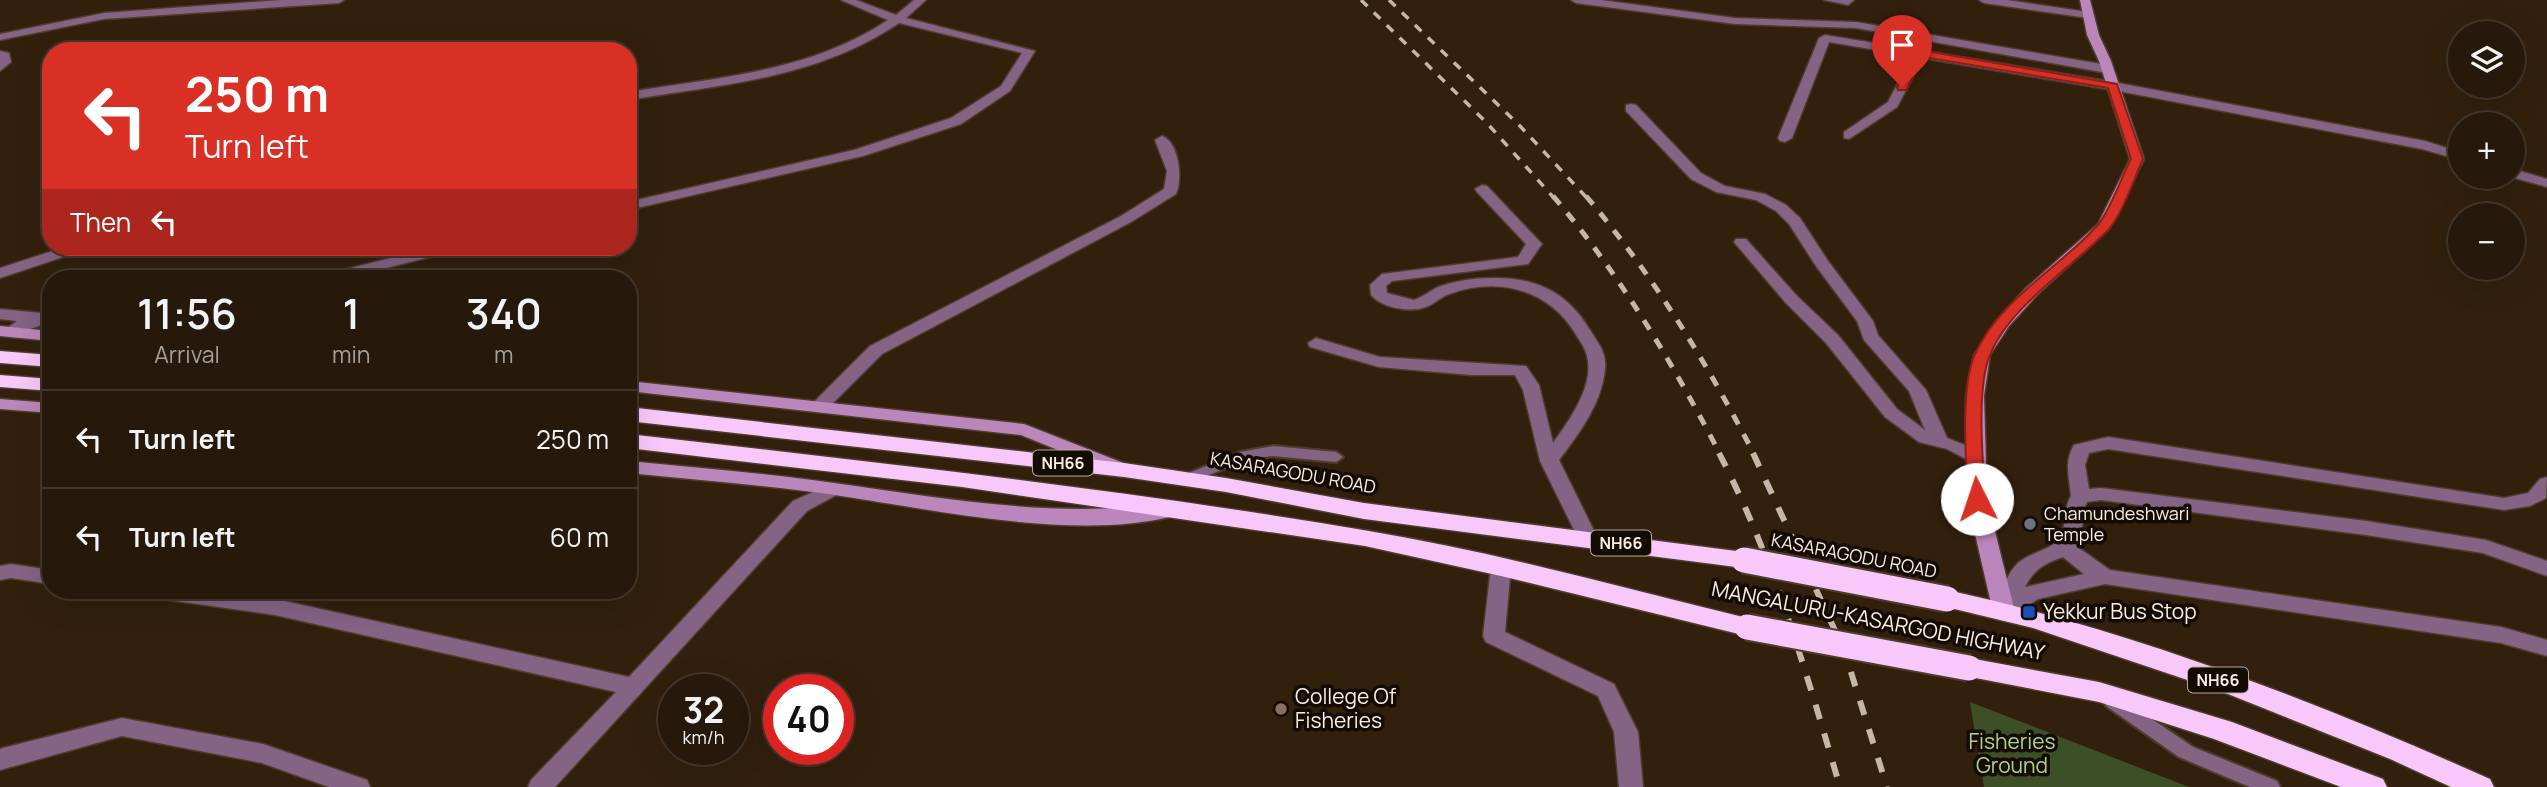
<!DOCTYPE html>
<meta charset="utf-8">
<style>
body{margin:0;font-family:Manrope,sans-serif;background:#2e2113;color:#f1f3f6;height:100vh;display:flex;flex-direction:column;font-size:26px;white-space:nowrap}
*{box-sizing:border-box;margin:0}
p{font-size:23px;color:#a4a09c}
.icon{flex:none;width:38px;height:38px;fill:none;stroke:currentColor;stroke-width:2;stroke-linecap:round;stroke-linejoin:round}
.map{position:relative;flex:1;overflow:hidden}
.drawer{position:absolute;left:42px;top:270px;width:595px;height:329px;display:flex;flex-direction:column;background:#26180a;border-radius:28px;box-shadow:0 7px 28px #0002,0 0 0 2px #42372b}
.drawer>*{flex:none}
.guide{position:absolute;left:42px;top:42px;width:595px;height:214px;border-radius:28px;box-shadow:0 7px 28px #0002,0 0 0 2px #42372b;background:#d93025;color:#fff;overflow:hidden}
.controls{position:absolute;left:2448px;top:21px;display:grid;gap:14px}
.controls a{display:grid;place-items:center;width:77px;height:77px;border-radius:50%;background:#26180a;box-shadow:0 7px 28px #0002,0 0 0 2px #42372b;font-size:35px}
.speed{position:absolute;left:658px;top:674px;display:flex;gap:14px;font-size:35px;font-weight:700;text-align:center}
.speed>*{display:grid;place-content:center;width:91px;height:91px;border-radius:50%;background:#26180a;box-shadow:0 7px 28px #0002,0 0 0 2px #42372b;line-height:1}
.speed small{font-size:18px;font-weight:400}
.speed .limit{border:10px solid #d22;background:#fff;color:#111}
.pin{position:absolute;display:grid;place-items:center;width:60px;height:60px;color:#fff;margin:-72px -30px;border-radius:50% 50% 50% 0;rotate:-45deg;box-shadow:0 0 7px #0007}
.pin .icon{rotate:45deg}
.me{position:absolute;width:77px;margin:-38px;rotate:356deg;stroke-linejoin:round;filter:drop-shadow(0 0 5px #0008)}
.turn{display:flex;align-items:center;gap:24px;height:147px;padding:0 28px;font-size:32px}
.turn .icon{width:91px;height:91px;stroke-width:2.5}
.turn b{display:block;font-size:49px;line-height:60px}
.then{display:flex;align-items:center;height:66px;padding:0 28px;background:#0003;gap:14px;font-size:26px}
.eta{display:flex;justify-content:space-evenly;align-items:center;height:119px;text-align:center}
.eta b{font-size:42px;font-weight:600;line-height:49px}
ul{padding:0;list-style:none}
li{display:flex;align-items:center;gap:21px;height:98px;padding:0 28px;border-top:2px solid #42372b}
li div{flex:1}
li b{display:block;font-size:26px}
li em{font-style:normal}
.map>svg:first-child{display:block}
.green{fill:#3d4f26}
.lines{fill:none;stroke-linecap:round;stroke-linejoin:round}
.lane-casing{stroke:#4e3d2b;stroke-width:4}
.street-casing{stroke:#4e3d2b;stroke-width:3}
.secondary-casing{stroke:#4e3d2b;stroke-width:3}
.highway-casing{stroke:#4e3d2b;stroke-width:3}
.lane{fill:#846384;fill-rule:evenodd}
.street{fill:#846384;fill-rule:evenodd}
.secondary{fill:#bb86bb;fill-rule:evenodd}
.highway{fill:#f9c8fa;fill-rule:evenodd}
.rail-far2{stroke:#c5b6a8;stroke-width:3.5;stroke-dasharray:9 9;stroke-linecap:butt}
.rail-far1{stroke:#c5b6a8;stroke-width:5;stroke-dasharray:11 11;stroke-linecap:butt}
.rail{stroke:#c5b6a8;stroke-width:6;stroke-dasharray:15 15;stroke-linecap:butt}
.highway-bridge-casing{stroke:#4e3d2b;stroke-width:29;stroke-linecap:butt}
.highway-bridge{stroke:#f9c8fa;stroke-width:25}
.route{fill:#d93025;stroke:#8d1f18;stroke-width:2}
.worship-dot{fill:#6b7280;stroke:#140b05;stroke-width:2.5}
.transit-dot{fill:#1a4fb4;stroke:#140b05;stroke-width:2.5}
.education-dot{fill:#8d6e63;stroke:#140b05;stroke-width:2.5}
.labels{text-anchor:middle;stroke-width:7;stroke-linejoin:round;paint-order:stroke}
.shield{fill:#140b05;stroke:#b5a99f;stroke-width:2}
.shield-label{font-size:16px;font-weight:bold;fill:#faede1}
.street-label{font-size:18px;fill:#faede1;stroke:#140b05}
.poi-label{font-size:18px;fill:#faede1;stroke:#140b05;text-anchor:start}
.near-poi-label{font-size:21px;fill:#faede1;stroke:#140b05;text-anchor:start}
.near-street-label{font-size:21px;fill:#faede1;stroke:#140b05}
.near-park-label{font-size:21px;fill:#afd484;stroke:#140b05}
</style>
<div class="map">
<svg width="2547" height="787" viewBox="0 0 2547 787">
<rect width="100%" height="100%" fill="#32200d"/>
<path class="green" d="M1970 702 2189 787H1984Z"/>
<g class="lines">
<g class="lane-casing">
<path id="lane" d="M1273 446 1336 452 1343 457 1336 462 1273 456 1248 459 1187 484 1179 479 1182 476 1240 452Z
M2112 694 2118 696 2193 747 2277 781 2280 787H2250L2179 757 2106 706 2103 701 2106 696Z"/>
</g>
<g class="street-casing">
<path id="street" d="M281 0H344L339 3 104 19 0 40V34L104 13Z
M841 0H856L896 15 914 0H926L906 18 1035 51 1010 91 961 124 863 156 628 210V202L854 150 951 118 1001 86 1022 53 899 23C816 79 724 84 628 100V92C719 77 810 72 888 20Z
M1571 0H1601L1735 18 1856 22 2107 65 2113 69 2107 73 1856 28 1735 24 1576 3Z
M1824 0H1854L1848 5Z
M1979 0H2007L2088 12 2094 15 2088 18 1984 3Z
M1825 35 2113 82 2425 141 2460 152V160L2422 149 2113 90 1923 58 1897 107 1849 139 1844 138V132L1888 102 1912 56 1829 42 1792 138 1785 142 1780 141 1778 138 1819 38Z
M0 51 9 53 11 62 0 71Z
M1631 104 1636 105 1701 173 1725 186 1765 194 1786 205 1800 218 1828 261 1873 321 1878 335 1926 390 1947 438 1980 451 1982 455 1980 459H1966L1947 449 1919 442 1885 417 1826 343 1785 302 1734 242 1736 239H1746L1797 296 1838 335 1897 409 1925 430 1909 391 1864 340 1857 321 1816 266 1789 224 1776 211 1756 200 1716 192 1691 179 1626 111V105Z
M1162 136C1179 142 1183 179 1176 194L1131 222 882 354 825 411H813L810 407 813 403 870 346 1121 216 1164 189 1167 171 1155 140Z
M2513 169 2547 179V187L2511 177Z
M1482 185 1487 186 1542 244 1528 264 1392 281 1386 286 1387 293 1414 300C1423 297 1430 291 1438 287 1455 281 1474 278 1491 278 1536 277 1567 292 1590 330 1598 343 1607 353 1605 369 1602 403 1579 434 1559 460L1598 539 1595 544H1581L1540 461 1523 390 1515 375H1471L1379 367 1310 347 1308 343 1316 338 1380 357 1526 366 1539 385 1553 443C1569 421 1595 385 1587 356 1585 347 1579 340 1575 333 1548 289 1497 276 1449 294 1441 297 1434 304 1426 307 1410 313 1382 308 1371 295L1370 285 1382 274 1518 257 1526 244 1477 192 1475 189Z
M65 247H87L84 250 0 278V268Z
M436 247H461L458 250 346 278H320L322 275Z
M0 309 51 314V324C32 324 19 339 4 335L2 332 17 321 0 319Z
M2108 437 2504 498 2528 493 2540 479 2547 477 2546 498 2530 506 2504 510 2108 449 2089 453 2085 465 2089 489 2101 488 2366 521 2486 540 2547 561V576L2483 553 2366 535 2101 500 2087 502 2085 506 2080 540 2076 546 2110 570 2501 627 2547 640V656L2501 643 2105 584 2038 599 2011 617 2004 620 1997 617 1993 612C2000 597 2006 574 2018 563 2029 553 2053 549 2060 538 2067 526 2063 509 2071 496 2069 477 2064 462 2074 445ZM2063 557 2084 574 2025 587C2034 569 2045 563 2063 557Z
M833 483 840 485 843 489 840 493 807 511 555 787H528L531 780 616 692 275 615 148 597 141 595 138 590H202L275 599 629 677 793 501Z
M1501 560 1508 562 1511 567 1505 632 1614 684 1638 732 1643 787H1619L1614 732 1598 696 1486 642 1483 636 1491 567 1494 562Z
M11 564 51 570V584L11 578 0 580V566Z
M122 718 263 744 367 780 370 787H329L262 763 122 736 0 770V749L3 748Z"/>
</g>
<g class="secondary-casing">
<path id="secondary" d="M2080 0H2090L2099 35 2111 61 2144 159 2109 229 2038 294 2009 326 1990 355 1984 396 1987 499 2015 612 2011 617 2004 620 1997 617 1993 612 1967 499 1966 396 1974 355 1997 320 2026 288 2098 224 2130 159 2099 61 2087 35Z
M0 326 51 331V341L0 336Z
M628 381 1024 424 1126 464 1128 468 1126 472H1112L1021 435 628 391Z
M0 399 51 403V413L0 409Z
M628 461C697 468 766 473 834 483 949 499 1055 519 1171 503L1178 505 1181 510 1178 515C1079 542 936 510 835 495 766 485 697 480 628 473Z"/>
</g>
<g class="highway-casing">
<path id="highway" d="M0 351 51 355V367L0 363Z
M0 375 51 379V391L0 387Z
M628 407 1124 463 1226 478 1364 503 1744 552 1753 554 1756 560 1753 566 1744 568 1364 519 1226 492 1124 477 628 421Z
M628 434C874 462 1120 489 1363 530 1492 551 1620 587 1747 618L1756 620 1760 627 1756 634 1747 636 1501 576 1365 546 962 487 628 448Z
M1947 590C2134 631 2315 701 2490 779L2494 787H2451L2390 759 2223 692 2033 628 1938 605 1934 599 1938 593Z
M1969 658 2099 682 2232 722 2383 779 2387 787H2341L2214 739 2099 702 1960 675 1956 668 1960 661Z"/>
</g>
<use href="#lane" class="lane"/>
<use href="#street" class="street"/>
<use href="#secondary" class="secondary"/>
<use href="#highway" class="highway"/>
<path class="rail-far2" d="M1361 0 1486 122 1554 198
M1389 0 1520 126 1587 198"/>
<path class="rail-far1" d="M1553 196C1620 274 1673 364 1720 454
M1586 196C1653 275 1707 363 1754 454"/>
<path class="rail" d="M1719 453C1774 559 1806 672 1840 787
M1753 453 1844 650 1887 787"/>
<g class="highway-bridge-casing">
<path id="highway-bridge" d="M1744 560 1947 599
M1747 627 1969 668"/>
</g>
<use href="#highway-bridge" class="highway-bridge"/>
</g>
<path class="route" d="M1920 50 2117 84 2143 159C2134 178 2122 216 2107 231 2072 267 2009 307 1990 355 1976 388 1983 462 1985 499L1977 505 1968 499C1966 462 1960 386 1975 354 2000 299 2058 269 2097 226 2110 211 2121 178 2131 159L2108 88 1924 57 1906 90H1898L1897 87 1915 53Z"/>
<circle class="worship-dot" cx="2030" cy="524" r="7"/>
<rect class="transit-dot" x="2022" y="605" width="14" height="14" rx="3.5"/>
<circle class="education-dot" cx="1281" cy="709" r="7"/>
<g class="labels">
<g class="shield">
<rect x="1033" y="450.5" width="60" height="25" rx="5"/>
<rect x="1591" y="530.5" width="60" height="25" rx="5"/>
<rect x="2188" y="667.5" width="60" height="25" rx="5"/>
</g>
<g class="shield-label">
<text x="1063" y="469">NH66</text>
<text x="1621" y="549">NH66</text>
<text x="2218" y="686">NH66</text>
</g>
<g class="street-label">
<text transform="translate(1293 473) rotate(10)" y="6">KASARAGODU ROAD</text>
<text transform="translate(1854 556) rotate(11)" y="6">KASARAGODU ROAD</text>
</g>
<g class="poi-label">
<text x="2044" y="520">Chamundeshwari<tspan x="2044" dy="21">Temple</tspan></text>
</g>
<g class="near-poi-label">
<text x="2043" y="619">Yekkur Bus Stop</text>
<text x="1295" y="704">College Of<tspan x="1295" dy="24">Fisheries</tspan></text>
</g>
<g class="near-street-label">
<text transform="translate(1878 621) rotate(11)" y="7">MANGALURU-KASARGOD HIGHWAY</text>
</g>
<g class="near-park-label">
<text x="2012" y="749">Fisheries<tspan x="2012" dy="24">Ground</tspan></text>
</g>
</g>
</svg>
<div class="controls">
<a><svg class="icon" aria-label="layers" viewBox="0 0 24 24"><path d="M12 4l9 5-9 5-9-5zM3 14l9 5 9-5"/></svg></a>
<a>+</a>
<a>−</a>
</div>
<div class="speed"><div>32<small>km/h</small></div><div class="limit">40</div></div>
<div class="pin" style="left:1902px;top:87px;background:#d93025"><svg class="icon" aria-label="arrive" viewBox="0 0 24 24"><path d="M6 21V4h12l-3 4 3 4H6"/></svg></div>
<svg class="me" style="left:1977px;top:499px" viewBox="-20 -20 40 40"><circle r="19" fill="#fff"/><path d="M0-13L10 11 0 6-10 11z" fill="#d93025"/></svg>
<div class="guide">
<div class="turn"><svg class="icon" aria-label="left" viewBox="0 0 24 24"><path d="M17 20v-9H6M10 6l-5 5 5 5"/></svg><div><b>250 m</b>Turn left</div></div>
<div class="then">Then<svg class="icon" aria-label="left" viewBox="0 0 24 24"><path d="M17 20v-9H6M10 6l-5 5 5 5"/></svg></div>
</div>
<section class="drawer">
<div class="eta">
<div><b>11:56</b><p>Arrival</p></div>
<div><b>1</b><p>min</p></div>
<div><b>340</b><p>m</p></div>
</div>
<ul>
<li><svg class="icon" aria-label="left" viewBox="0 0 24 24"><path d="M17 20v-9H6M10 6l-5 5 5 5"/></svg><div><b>Turn left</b></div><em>250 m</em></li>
<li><svg class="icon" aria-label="left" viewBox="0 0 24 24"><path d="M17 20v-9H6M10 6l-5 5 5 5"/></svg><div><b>Turn left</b></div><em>60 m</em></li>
</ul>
</section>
</div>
